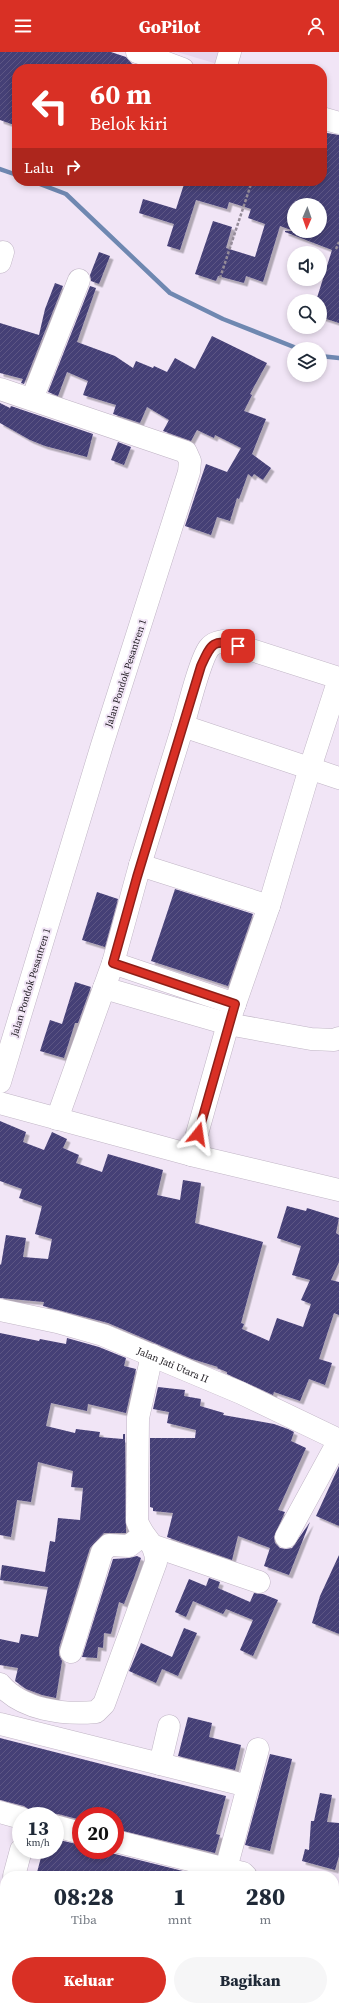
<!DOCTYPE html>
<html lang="id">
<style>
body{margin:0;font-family:"Source Serif 4",serif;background:#f6f6f7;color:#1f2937;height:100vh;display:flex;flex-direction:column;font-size:15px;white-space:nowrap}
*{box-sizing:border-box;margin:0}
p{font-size:13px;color:#747a83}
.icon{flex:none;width:22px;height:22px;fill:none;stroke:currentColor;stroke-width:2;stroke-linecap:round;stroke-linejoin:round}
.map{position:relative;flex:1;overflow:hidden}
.drawer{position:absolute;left:0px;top:1819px;width:339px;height:140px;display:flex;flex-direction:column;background:#fff;border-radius:16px 16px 0 0;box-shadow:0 2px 6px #0003}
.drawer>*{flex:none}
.hud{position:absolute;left:12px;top:12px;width:315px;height:122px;border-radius:16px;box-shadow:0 2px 6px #0003;background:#d93025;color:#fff;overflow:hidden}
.needle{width:26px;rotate:182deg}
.controls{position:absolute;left:287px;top:146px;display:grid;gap:8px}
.controls a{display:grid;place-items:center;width:40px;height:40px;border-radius:50%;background:#fff;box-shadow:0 2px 6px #0003;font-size:20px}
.speed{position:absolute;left:12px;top:1755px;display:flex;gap:8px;font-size:20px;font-weight:700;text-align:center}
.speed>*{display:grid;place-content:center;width:52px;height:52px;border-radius:50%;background:#fff;box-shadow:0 2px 6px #0003;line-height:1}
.speed small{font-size:10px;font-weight:400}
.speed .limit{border:6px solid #d22;background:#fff;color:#111}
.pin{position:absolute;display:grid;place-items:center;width:34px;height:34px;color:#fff;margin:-17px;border-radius:8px;box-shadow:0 2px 6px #0006}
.me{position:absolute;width:44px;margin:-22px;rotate:15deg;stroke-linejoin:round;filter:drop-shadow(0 0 3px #0008)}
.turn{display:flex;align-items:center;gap:14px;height:84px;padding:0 12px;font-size:18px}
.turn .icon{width:52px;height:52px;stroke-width:2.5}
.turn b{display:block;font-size:28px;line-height:34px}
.then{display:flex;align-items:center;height:38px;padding:0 12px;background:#0003;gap:8px;font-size:15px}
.eta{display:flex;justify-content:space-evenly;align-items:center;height:68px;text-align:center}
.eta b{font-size:24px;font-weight:800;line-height:28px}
.action{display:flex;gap:8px;margin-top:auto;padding:8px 12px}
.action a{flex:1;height:46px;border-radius:24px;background:#d93025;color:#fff;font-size:16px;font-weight:800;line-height:46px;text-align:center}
.action a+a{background:#f6f6f7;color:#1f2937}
header{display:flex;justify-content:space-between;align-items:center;height:52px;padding:0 12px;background:#d93025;color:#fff;font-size:18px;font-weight:800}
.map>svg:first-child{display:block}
.built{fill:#e6d6ed}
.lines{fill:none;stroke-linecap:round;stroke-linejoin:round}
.stream{stroke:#6f88b1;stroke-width:4.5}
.building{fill:url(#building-hatch);filter:url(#shadow)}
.minor-casing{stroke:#c0b5c5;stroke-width:23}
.major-casing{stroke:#c0b5c5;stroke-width:23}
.path{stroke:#958c99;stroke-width:2.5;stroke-dasharray:3 2;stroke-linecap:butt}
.minor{stroke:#fff;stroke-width:22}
.major{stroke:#fff;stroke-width:22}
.route-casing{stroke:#8d1f18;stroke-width:10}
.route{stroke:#d93025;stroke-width:7}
.labels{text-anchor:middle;stroke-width:4;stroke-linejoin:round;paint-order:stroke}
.street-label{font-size:10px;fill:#1b171d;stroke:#f1e5f6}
</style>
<header><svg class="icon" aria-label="menu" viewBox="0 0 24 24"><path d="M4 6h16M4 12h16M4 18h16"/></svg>GoPilot<svg class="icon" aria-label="person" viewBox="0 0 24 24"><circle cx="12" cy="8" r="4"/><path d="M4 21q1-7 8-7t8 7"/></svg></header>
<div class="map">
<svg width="339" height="1959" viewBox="0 0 339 1959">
<defs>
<pattern id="building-hatch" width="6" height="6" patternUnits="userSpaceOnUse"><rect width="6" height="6" fill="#453f76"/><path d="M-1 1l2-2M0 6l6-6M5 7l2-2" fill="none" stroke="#5d5784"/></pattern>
<filter id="shadow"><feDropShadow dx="3.5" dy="3.5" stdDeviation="0" flood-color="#0004"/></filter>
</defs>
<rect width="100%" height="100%" fill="#f1e5f6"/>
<path class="built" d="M177 0H228L224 14Z"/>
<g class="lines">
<path class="stream" d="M0 117 17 123
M32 129 66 142 170 241 223 267 299 297
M320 304 339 306"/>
</g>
<path class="building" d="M0 0H111L126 5 132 12 147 17H17V74L0 68Z
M327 81 339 83V271L320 265V249H316L332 198 285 180V179H320V153H294V179L280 174 263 230 246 224 244 231 218 224 216 229 195 222 213 169 232 175 226 196 255 205 265 172 248 166 251 157 229 150 227 157 196 148 180 198 167 194 174 172 139 161 143 147 176 157 185 129H322V95Z
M99 200 110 204 99 232 91 229 90 223Z
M55 231 63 234 24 332 21 331 23 327 0 321V271L39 283 45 257Z
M90 234 96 236 77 290 115 304 133 316 136 309 153 316 154 314 167 320 175 306 195 317 212 284 267 311 250 342 252 343 244 359 266 367 252 402 271 416 263 428 254 422 252 425 248 422 239 447 237 446 230 469 217 465 211 483 185 474 196 441 206 412 227 420 241 396 215 383 214 386 197 378 191 389 163 379 169 368 147 355 140 371 113 362 116 353 83 343 88 329 67 320 58 344 48 340Z
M0 351 10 356 11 354 93 382 87 405 45 394 30 388 0 371Z
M118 390 131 395 124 413 111 408Z
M175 837 253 862 228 934 151 909Z
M97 840 118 847 105 895 82 888Z
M75 930 91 935 78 971H75L64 1006 40 999 50 968 62 972Z
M0 1069 26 1080 23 1090 44 1098 52 1080 67 1087 63 1096 79 1103 76 1111 102 1120 108 1102 163 1118 157 1143 180 1148 183 1128 201 1131 195 1171 263 1190 241 1271 244 1272 242 1277 269 1289 277 1266 303 1275 311 1252 301 1248 310 1228 292 1223 301 1194 277 1186 287 1154 306 1159 307 1156 339 1166 336 1181 339 1183V1210L331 1228 339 1230V1263L334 1261 319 1307 332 1311 325 1333 309 1327 300 1349 274 1340 273 1343 227 1322V1320L217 1316 218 1315 192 1307 108 1271 43 1254 44 1250 0 1246V1212L1 1213 6 1183 26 1186 23 1205 48 1207 52 1187 35 1182 42 1154 19 1146 22 1137 0 1129Z
M0 1281 39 1289 40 1287 66 1292 67 1286 99 1295 126 1306 124 1314 136 1317 126 1361 88 1352 87 1359 51 1351 46 1374 75 1381 76 1377 100 1380 99 1385 123 1387V1382H125L126 1481H104L90 1496 59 1596V1603L62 1609 56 1646 42 1643 26 1637 15 1629 18 1616 0 1613V1587L19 1591 21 1582 38 1585 48 1535 0 1528 2 1513 45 1520 50 1489 55 1490 58 1466 80 1468 83 1436 71 1435 73 1419 38 1410 31 1450 17 1448 11 1485 0 1483Z
M158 1335 185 1338 184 1344 201 1347 200 1354 224 1361 223 1363 274 1372 288 1377 294 1380 291 1389 306 1396 278 1458 285 1460 274 1485 275 1491 280 1496 286 1497 292 1496 310 1470 289 1523 264 1514 270 1496 238 1484 232 1508 167 1485 173 1461 153 1459V1456L150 1455V1386H195L196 1378 167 1371 169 1360 153 1357Z
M339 1414V1474L316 1464Z
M339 1503V1582L312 1571 320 1544Z
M137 1504 141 1506 134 1526 124 1552 119 1550 111 1582 104 1581 103 1596 98 1595 97 1606 82 1605 113 1507 129 1506Z
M209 1526 220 1530 218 1536 250 1550 254 1541 263 1542 278 1548 253 1604 240 1598 253 1568 226 1557 223 1562 193 1549 186 1565 175 1560 189 1527 206 1534Z
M184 1576 197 1581 178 1624 162 1617 156 1631 129 1619 141 1591 172 1605Z
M188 1665 212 1671 209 1685 241 1693 235 1718 178 1704Z
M0 1686 226 1744 216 1782 220 1783 215 1801 115 1777V1764H81V1768L58 1762 49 1764 31 1759 24 1754 0 1748Z
M270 1702 292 1707 270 1799 245 1793Z
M320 1741 332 1743 327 1770 339 1771V1804L335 1818 302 1809 305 1797 309 1798 311 1769H314Z
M55 1787 81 1793V1798H95L115 1802 203 1824H36L43 1798H55Z"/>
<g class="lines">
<g class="minor-casing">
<g id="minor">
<path d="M137 0 183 17"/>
<path d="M225 17 230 0"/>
<path d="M322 66 339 71"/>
<path d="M0 210 3 200"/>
<path d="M0 337 186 400 190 409 189 420 102 693 0 1030"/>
<path d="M32 347 79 228"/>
<path d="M183 674C188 657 200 608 209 596 213 591 218 590 223 589L339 626"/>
<path d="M140 813 183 674 339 726"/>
<path d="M113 911 235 952"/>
<path d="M104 936 228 972 311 987 334 988 339 986"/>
<path d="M57 1067 113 911 140 813 269 854"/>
<path d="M191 1103 228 972 269 854 310 716 339 627"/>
<path id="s1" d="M0 1258 57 1270 103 1283 241 1341 339 1388"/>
<path d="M286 1485 339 1388"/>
<path d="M154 1494 259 1530"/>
<path d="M71 1600 102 1500 109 1493 129 1494 143 1483"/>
<path d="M0 1632C22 1658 63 1663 96 1660L104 1652 156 1510C156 1490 143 1487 137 1469L138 1366 152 1303"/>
<path d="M0 1672 248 1734"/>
<path d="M160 1712 169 1674"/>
<path d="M0 1760 21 1766"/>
<path d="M55 1774 81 1781"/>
<path d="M115 1789 226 1817"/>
<path d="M14 1824 21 1798"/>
<path d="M246 1824 243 1821 226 1817 258 1697"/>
<path d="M0 1880 5 1860"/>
<path d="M334 1935 339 1937"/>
<path d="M0 1946 5 1948"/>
<path d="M29 1954 48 1959"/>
<path d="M261 1959 262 1954"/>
</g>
</g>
<g class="major-casing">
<path id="major" d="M0 1051 191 1103 339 1138"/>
</g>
<path class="path" d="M336 197 339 190
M220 226 252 129"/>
<use href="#minor" class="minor"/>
<use href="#major" class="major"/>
</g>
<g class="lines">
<g class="route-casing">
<path id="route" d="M198 1082 235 952 113 911 137 825 201 614C211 592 213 586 238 594"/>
</g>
<use href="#route" class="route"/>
</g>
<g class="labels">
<g class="street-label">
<text transform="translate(125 621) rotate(-72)" y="4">Jalan Pondok Pesantren 1</text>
<text transform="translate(30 930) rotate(-73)" y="4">Jalan Pondok Pesantren 1</text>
<text dy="4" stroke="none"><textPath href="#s1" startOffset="182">Jalan Jati Utara II</textPath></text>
</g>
</g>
</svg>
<div class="controls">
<a><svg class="needle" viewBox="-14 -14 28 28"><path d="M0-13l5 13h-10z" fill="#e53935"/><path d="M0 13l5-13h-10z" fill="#747a83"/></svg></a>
<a><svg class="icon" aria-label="sound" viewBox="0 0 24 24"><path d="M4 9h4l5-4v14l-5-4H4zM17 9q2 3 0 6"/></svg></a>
<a><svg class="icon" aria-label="search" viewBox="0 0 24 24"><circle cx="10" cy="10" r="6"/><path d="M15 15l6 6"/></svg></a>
<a><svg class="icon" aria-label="layers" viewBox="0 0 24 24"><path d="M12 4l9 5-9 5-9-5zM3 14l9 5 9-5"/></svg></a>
</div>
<div class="speed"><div>13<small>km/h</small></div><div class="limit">20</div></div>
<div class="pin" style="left:238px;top:594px;background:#d93025"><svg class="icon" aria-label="arrive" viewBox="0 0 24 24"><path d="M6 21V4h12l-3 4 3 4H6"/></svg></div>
<svg class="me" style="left:198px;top:1082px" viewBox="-20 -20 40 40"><path d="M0-17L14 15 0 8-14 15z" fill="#d93025" stroke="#fff" stroke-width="4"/></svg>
<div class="hud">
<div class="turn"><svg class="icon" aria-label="left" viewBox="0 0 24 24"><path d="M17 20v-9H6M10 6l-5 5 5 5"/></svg><div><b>60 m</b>Belok kiri</div></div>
<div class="then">Lalu<svg class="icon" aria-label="right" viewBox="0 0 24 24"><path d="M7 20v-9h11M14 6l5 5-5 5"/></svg></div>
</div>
<section class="drawer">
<div class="eta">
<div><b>08:28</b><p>Tiba</p></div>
<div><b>1</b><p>mnt</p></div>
<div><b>280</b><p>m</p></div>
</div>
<div class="action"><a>Keluar</a><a>Bagikan</a></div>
</section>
</div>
